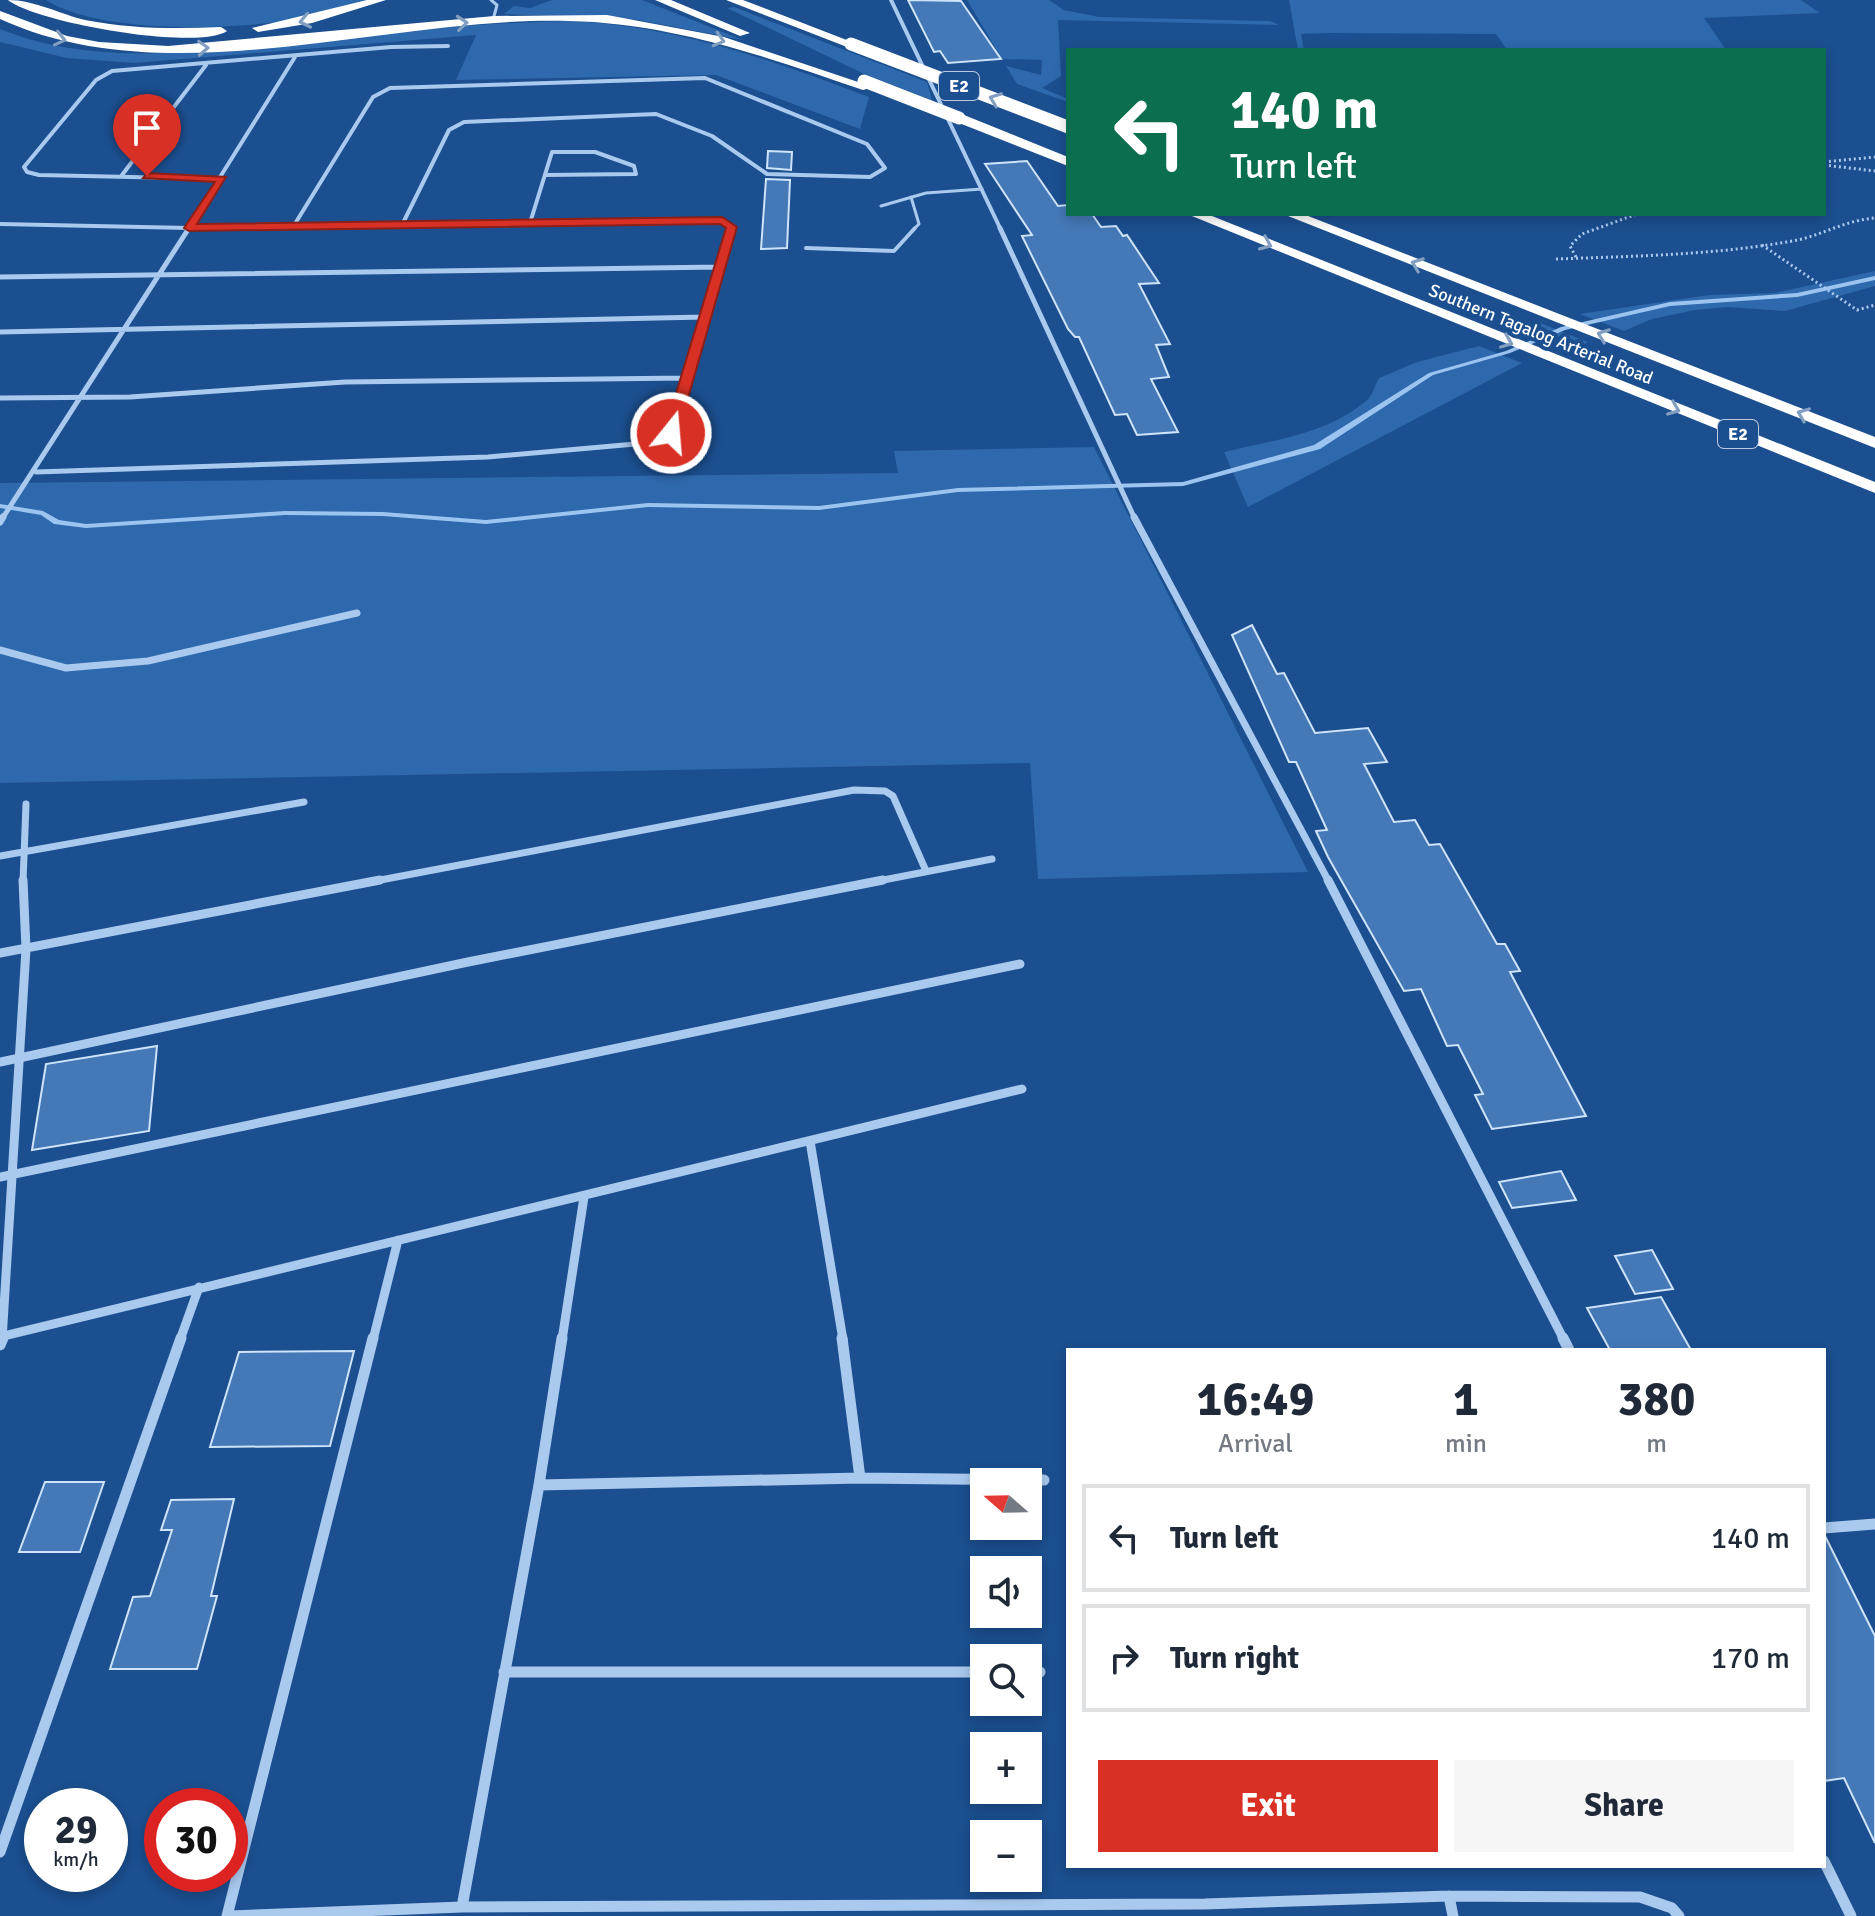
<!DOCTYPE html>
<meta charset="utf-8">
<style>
body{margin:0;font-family:Signika,sans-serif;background:#f6f6f7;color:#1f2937;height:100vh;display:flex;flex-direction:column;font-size:30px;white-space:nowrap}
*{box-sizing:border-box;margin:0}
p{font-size:26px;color:#747a83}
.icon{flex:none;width:44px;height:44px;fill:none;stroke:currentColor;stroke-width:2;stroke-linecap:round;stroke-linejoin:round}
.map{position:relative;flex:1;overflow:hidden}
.drawer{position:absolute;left:1066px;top:1348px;width:760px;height:520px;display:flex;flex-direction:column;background:#fff;border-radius:0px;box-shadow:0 4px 12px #0003}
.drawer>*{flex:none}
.guide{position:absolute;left:1066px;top:48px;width:760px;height:168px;border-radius:0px;box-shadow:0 4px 12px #0003;background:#0b6e4f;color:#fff;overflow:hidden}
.needle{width:52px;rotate:290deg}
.controls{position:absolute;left:970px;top:1468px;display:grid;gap:16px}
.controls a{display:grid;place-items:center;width:72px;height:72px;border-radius:0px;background:#fff;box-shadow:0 4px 12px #0003;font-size:40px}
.speed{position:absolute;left:24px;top:1788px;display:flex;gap:16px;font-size:40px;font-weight:700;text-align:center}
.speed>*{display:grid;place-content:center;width:104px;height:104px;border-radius:50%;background:#fff;box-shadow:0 4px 12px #0003;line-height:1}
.speed small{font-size:20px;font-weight:400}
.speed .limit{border:12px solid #d22;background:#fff;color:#111}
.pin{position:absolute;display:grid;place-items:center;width:68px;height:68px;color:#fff;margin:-82px -34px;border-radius:50% 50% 50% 0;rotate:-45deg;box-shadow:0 0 8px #0007}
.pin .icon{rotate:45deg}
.me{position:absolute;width:88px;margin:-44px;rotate:17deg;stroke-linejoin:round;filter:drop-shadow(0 0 6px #0008)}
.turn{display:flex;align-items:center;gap:28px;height:168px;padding:0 32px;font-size:36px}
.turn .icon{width:104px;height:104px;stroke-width:2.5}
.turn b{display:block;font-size:56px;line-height:68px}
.eta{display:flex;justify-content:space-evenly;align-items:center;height:136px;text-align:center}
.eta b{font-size:48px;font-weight:700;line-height:56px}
.action{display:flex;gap:16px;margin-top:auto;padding:16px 32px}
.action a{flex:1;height:92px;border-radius:0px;background:#d93025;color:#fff;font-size:32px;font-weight:700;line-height:92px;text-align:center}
.action a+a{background:#f6f6f7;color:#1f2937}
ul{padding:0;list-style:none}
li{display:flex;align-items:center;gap:24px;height:108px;margin:0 16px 12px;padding:0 16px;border:4px solid #e0e1e3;border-radius:0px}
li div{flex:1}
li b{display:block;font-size:30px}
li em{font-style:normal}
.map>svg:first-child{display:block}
.green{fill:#2e69ad}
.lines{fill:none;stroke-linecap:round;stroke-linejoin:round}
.stream{fill:#9cc4f0;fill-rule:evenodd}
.building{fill:#4478b7;stroke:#cfe3fa;stroke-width:2}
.path{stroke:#a9c9ee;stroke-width:3;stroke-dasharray:2 3;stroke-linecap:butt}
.service-far1{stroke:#a9c9ee;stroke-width:3}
.service{stroke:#a9c9ee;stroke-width:4}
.minor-far4{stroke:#a9c9ee;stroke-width:4}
.minor-far3{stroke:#a9c9ee;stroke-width:5}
.minor-far2{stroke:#a9c9ee;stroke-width:7}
.minor-far1{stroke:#a9c9ee;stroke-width:9}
.minor{stroke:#a9c9ee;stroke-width:11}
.motorway{fill:#fff;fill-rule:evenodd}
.motorway-bridge{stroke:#fff;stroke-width:13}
.oneway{stroke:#829ec1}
.route{fill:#d93025;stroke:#8d1f18;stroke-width:2}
.labels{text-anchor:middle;stroke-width:8;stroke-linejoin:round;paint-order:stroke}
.shield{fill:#1b4f8f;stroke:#bbcadd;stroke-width:2}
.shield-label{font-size:18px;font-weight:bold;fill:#fff}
.far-street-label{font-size:18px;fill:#fff;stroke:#1b4f8f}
</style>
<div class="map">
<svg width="1875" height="1916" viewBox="0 0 1875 1916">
<rect width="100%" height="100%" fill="#1b4f8f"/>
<path class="green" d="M46 0H368C342 7 316 15 290 20 229 30 99 34 46 0Z
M552 0H642L743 40 638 20 504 14 514 6 530 8Z
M967 0H1049L1064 10 1099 17 1270 21 1279 25 1058 20 1061 76 1042 88 1068 99V102L1017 84 1006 66 1041 75 1042 60 1002 59Z
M1289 0H1801L1820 13 1704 18 1726 50H1507L1496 34 1328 33 1301 34 1304 50H1298Z
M734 7 927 82 932 100 862 73 727 8Z
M571 21C676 26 772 60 869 97L860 129 716 75 456 80 476 35 134 63 67 58 0 42V29C96 68 209 51 309 41 396 32 483 22 571 21Z
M1875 271V286L1785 311 1728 307 1695 310 1652 319 1624 331 1580 314 1709 295 1775 293Z
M1540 323 1588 342 1569 352 1520 333Z
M1479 346 1522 363 1248 507 1224 452C1272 440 1327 435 1367 400 1372 396 1375 385 1379 378L1417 362Z
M1094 447 1308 872 1038 879 1030 763 0 783V483L898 473 894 451Z"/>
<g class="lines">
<path class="stream" d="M1875 276V280L1797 297 1670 306 1565 330 1510 353 1433 375 1320 449 1183 486 958 492 819 510 648 507 486 524 383 516 285 515 86 528 54 524 41 515 0 508V504L43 511 59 520 86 524 285 511 383 512 486 520 648 503 819 506 958 488 1183 482 1314 445 1429 373 1506 351 1561 327 1670 302 1797 293Z"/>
</g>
<path class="building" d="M908 0 961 1 1001 59 948 63 940 51 934 52Z
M768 151 792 152 791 170 767 168Z
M1027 161 1058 206 1068 205V214H1092L1101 227 1116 226 1123 236 1127 235 1159 283 1139 284 1170 344 1156 345 1169 377 1151 379 1178 432 1137 435 1127 414 1115 415 1079 337H1075L1068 329 1022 236 1032 235 985 164Z
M766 179 790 180 787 248 761 249Z
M1252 625 1277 674 1284 673 1315 733 1368 728 1387 762 1364 764 1394 822 1415 820 1429 845 1440 844 1497 944H1505L1520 971 1510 972 1586 1116 1492 1129 1475 1095 1483 1094 1458 1045 1447 1046 1421 989 1404 991 1328 857 1316 831 1327 830 1296 762H1289L1232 635Z
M157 1046 149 1131 32 1150 46 1064Z
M1561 1171 1576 1200 1512 1208 1499 1182Z
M1652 1250 1673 1289 1635 1294 1615 1256Z
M1661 1297 1691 1350H1610L1587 1308Z
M354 1351 330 1446 210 1447 239 1352Z
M45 1482H104L80 1552H19Z
M234 1499 211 1596H217L197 1669H110L133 1597 150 1596 172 1530H161L171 1500Z
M1825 1536 1875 1636V1843L1844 1778 1824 1781Z"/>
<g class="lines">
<path class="path" d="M1824 162 1875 157
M1824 165 1875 171
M1762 245 1857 310 1875 305
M1576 257 1570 246 1582 234 1637 214
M1556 259C1637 256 1718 255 1798 240 1824 234 1847 220 1875 218"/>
<path class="service-far1" d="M491 0 497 5 493 20
M911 197 919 224 913 230
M881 206 926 193 982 189"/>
<path class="service" d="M806 248 894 251 915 228"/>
<path class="minor-far4" d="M891 0 1001 230
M122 175 206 65
M222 179 39 175 27 172 24 167 96 80 112 71 391 47 448 46
M530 223 552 152H595L634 166 636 174 545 175
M0 224 189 228 704 220 722 221 732 227 731 230
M293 227 373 97 390 88 705 78 867 144 885 168 870 177 767 174 712 136 656 114 464 122 449 130 402 225
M187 230 295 57"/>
<path class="minor-far3" d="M1000 228 1135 519
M0 277 719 267
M0 332 704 317
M0 398 130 397 345 382 687 378
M36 472 488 457 658 442 671 433 732 228
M2 519 189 228"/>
<path class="minor-far2" d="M1134 517 1329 882
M0 522 3 517
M0 650 66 668 148 661 357 613
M0 856 304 802
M23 882 26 804
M370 882 854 790 885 791 893 796 926 871
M873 882 992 859"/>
<path class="minor-far1" d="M1328 880 1564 1340
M0 953 380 880
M0 1062 468 962 883 880
M810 1141 843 1340
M0 1177 1020 964
M0 1337 1022 1089
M2 1340 26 949 23 880
M180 1340 199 1287
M373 1340 398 1240
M562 1340 584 1197"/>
<path class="minor" d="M842 1338 860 1478
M1563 1338 1569 1350
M0 1345 3 1338
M539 1485 860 1478 1044 1480
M1824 1528 1875 1524
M504 1672H984
M1028 1672H1040
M0 1852 181 1338
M1824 1861 1851 1916
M1449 1896 1453 1916
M462 1907 539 1485 562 1338
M227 1916 373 1338
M231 1916 462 1907 1205 1904 1449 1896 1640 1897 1672 1908 1679 1916"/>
<path class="motorway" d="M8 0C34 0 60 14 85 20 130 29 176 29 221 27L227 31C198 51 37 23 8 0Z
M367 0H386L312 23 258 32 252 28Z
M655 0H671L750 33 740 36Z
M726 0H743L857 44 847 47Z
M0 11 67 36 99 42 168 46 494 16 607 15 724 37 873 87 863 90C767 57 671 23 569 21 386 16 171 97 0 19Z
M954 115H964L1068 157V166L954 121Z
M1187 214H1207L1875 482V493Z
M1283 214H1303L1875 437V448Z"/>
<path class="motorway-bridge" d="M851 44 1068 127
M864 81 959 118"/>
</g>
<defs><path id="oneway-chevron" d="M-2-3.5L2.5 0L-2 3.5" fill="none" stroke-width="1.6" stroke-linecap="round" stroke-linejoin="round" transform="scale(2)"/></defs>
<g class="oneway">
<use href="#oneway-chevron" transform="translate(305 21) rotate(168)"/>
<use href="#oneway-chevron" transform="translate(462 23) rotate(-5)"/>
<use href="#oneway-chevron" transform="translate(60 39) rotate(13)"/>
<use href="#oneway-chevron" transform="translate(719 40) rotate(16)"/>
<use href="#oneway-chevron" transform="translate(203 48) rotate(-3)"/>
<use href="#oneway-chevron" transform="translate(995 99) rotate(-159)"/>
<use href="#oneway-chevron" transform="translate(1266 244) rotate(23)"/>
<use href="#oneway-chevron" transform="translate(1417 264) rotate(-159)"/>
<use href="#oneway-chevron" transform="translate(1603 335) rotate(-159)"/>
<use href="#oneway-chevron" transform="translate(1507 342) rotate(22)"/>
<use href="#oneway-chevron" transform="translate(1674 409) rotate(22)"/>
<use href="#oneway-chevron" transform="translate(1803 414) rotate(-158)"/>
</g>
<path class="route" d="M147 173 226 177 197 224 722 217 737 227 678 433 671 437 664 433 726 228 720 224 189 231 184 228 215 182 143 178Z"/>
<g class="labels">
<g class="shield">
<rect x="939" y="72" width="40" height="28" rx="6"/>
<rect x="1718" y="420" width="40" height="28" rx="6"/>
</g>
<g class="shield-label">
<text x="959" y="92">E2</text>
<text x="1738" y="440">E2</text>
</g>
<g class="far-street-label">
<text transform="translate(1541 334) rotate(22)" y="6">Southern Tagalog Arterial Road</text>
</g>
</g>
</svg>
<div class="controls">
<a><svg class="needle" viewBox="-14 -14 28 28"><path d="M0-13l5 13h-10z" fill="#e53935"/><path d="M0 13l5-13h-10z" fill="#747a83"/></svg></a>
<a><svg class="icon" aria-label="sound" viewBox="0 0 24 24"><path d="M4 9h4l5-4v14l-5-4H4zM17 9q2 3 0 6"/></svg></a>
<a><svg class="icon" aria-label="search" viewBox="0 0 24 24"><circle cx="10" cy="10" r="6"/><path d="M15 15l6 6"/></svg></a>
<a>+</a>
<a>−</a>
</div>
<div class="speed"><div>29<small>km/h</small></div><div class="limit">30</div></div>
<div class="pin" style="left:147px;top:176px;background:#d93025"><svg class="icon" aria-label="arrive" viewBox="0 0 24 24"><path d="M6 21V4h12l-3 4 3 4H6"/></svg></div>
<svg class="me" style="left:671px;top:433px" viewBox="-20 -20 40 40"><circle r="17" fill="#d93025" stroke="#fff" stroke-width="3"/><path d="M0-11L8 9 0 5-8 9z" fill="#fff"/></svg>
<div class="guide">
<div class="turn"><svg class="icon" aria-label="left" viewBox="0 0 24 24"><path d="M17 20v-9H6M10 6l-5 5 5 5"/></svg><div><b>140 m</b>Turn left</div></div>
</div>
<section class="drawer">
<div class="eta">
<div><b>16:49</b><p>Arrival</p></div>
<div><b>1</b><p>min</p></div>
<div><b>380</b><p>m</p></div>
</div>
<ul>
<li><svg class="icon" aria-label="left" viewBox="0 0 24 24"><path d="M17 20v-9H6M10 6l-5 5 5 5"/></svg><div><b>Turn left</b></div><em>140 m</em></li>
<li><svg class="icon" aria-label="right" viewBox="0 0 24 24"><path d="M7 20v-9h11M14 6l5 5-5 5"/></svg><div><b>Turn right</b></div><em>170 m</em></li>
</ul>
<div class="action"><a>Exit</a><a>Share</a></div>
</section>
</div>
